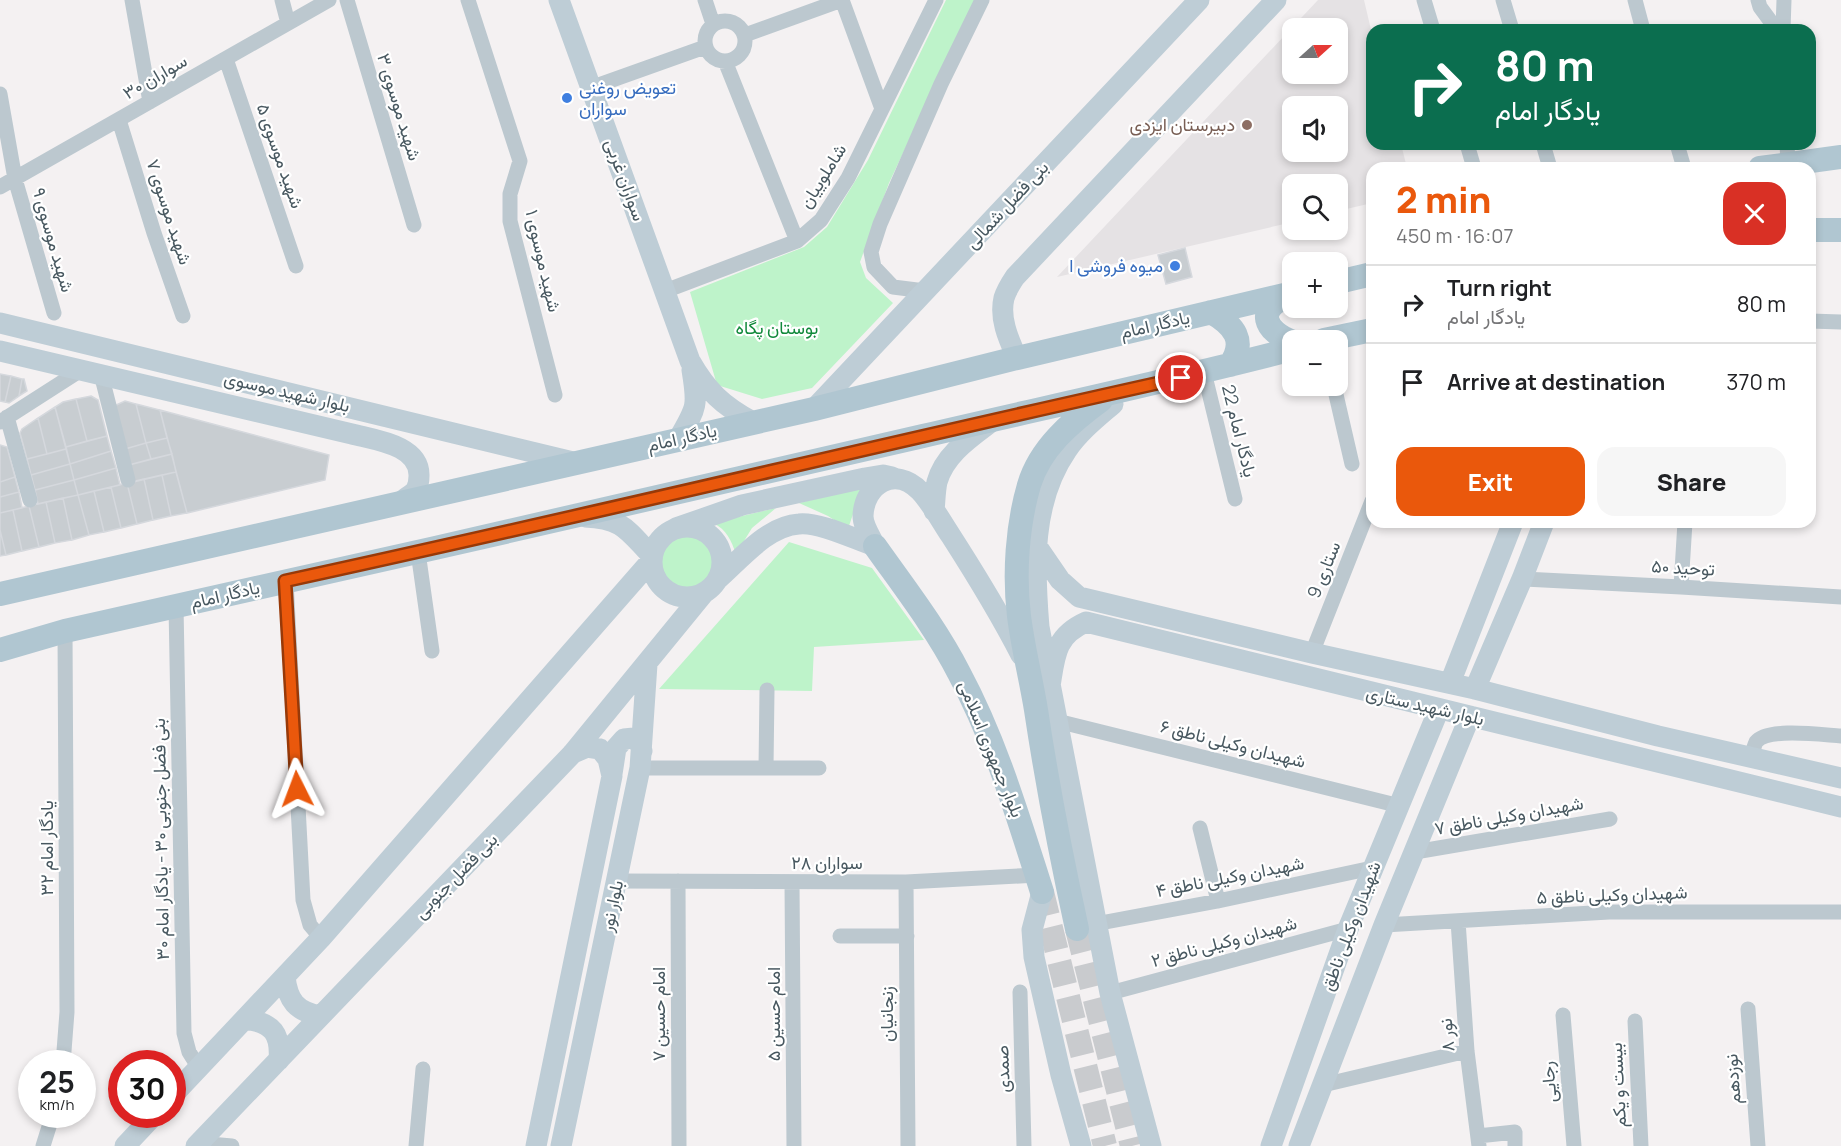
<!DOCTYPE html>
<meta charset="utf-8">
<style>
body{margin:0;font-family:Manrope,Vazirmatn,sans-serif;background:#f6f6f6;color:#202124;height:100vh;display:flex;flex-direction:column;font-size:22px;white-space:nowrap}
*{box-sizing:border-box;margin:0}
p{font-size:20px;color:#757577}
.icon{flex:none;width:33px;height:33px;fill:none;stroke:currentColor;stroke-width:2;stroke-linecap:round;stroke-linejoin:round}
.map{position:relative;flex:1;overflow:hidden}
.side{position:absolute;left:1366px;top:162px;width:450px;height:366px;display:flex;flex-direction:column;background:#fff;border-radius:18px;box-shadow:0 3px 9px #0003}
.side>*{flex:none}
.guide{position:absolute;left:1366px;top:24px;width:450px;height:126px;border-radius:18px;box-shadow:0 3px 9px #0003;background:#0b6e4f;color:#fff;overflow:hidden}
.needle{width:39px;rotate:69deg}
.fabs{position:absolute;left:1282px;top:18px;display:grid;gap:12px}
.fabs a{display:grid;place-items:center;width:66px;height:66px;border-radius:12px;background:#fff;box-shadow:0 3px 9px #0003;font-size:30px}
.speed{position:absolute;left:18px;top:1050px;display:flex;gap:12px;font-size:30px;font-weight:700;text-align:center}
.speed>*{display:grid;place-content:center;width:78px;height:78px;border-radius:50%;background:#fff;box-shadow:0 3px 9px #0003;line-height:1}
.speed small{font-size:15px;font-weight:400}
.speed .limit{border:9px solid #d22;background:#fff;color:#111}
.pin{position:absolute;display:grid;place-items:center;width:51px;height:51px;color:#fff;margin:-26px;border:3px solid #fff;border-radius:50%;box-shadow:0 2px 6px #0007}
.me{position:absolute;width:66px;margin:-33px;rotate:357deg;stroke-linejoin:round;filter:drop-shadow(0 0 4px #0008)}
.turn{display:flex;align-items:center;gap:21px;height:126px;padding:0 30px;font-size:27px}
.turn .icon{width:78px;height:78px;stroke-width:2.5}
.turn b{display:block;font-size:42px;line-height:51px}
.round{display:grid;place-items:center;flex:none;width:63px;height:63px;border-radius:18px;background:#f6f6f6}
.head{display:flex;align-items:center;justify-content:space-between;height:102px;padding:0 30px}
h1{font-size:36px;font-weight:800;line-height:45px;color:#ea580c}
.primary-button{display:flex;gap:12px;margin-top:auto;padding:12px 30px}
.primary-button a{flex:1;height:69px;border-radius:18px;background:#ea580c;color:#fff;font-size:24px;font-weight:800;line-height:69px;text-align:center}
.primary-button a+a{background:#f6f6f6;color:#202124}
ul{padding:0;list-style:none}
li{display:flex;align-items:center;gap:18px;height:78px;padding:0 30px;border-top:2px solid #e0e0e0}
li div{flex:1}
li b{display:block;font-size:22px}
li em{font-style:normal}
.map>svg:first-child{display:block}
.education{fill:#e5e2e4;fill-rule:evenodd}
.green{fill:#bef3ca}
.building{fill:#c8cdd1;stroke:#d5d8dd;stroke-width:1.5}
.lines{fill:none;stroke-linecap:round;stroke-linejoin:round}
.primary-tunnel{stroke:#c9cbce;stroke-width:24;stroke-dasharray:24 12;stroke-linecap:butt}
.street{stroke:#bcc8cf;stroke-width:15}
.secondary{stroke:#becdd6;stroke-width:21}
.primary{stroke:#b0c6d1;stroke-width:24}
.route-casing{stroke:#983908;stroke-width:15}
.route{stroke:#ea580c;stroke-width:10}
.shop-dot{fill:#3f7fe0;stroke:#fff;stroke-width:2}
.education-dot{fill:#8d6e63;stroke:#fff;stroke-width:2}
.labels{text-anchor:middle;stroke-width:4.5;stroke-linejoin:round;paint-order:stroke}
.street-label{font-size:18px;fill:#485860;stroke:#fff}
.shop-label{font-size:18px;fill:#366cbe;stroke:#fff;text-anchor:start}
.education-label{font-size:18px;fill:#785e54;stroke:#fff;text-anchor:end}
.park-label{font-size:18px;fill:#11893b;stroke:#fff}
</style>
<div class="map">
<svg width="1841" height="1146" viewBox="0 0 1841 1146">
<rect width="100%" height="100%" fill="#f4f1f2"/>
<path class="education" d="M1318 0H1364L1372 34V144H1401L1407 168H1372V203L1338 211V184H1293V222L1057 277ZM1293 28H1338V74H1293ZM1338 106V152H1293V106Z"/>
<path class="green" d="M946 0H975L889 183 860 262 866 278 893 303 812 388 762 399 717 385 690 292 804 247 827 227 868 160Z
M862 487 848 529 828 516 799 503Z
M776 508 752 528 736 554C731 540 727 530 713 523Z
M658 563a29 29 0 1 1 58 0a29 29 0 1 1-58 0Z
M789 542 872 568 924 640 814 647 812 691 659 689Z"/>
<path class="building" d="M1185 248 1192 277 1166 284 1158 255Z
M0 374 11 376 5 402 0 401Z
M11 376 22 379 19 396 9 403 5 402Z
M22 379H24L27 391 19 396Z
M91 396 98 400 107 436 87 441 76 399Z
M76 399 87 441 66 447 55 407 63 402Z
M125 401 136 404 146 443 125 449 114 406Z
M136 404 160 410 167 438 146 443Z
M55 407 66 449 47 454 38 418Z
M160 410 329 455 325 480 187 513Z
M38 418 47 454 27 459 20 433 22 429Z
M107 436 111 451 70 464 66 447Z
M167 438 172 454 151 459 146 443Z
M146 443 151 459 129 465 125 449Z
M0 445 7 447 15 477 0 482Z
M66 449 70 464 31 475 27 459Z
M111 451 116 468 74 480 70 464Z
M172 454 176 472 133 482 129 465Z
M70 464 74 480 35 490 31 475Z
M116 468 120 485 78 495 74 480Z
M176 472 187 513 171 516 162 475Z
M162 475 171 516 153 520 144 479Z
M15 477 19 492 0 497V482Z
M144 479 153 520 137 524 127 483Z
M74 480 78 495 38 504 35 490Z
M127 483 137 524 121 528 111 487Z
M111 487 121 528 104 532 94 491Z
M94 491 104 532 89 535 78 495Z
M19 492 22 508 0 513V497Z
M78 495 89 535 72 540 63 498Z
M63 498 72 540 55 543 46 502Z
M46 502 55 543 39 547 29 506Z
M29 506 39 547 22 551 13 510Z
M13 510 22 551 6 555 0 530V513Z
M0 530 6 555 0 556Z"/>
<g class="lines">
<path class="primary-tunnel" d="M1042 892 1105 1146
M1077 929 1132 1146"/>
<path class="street" d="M132 0 150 102
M282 0 288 23
M347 0 414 225
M468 0 520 161 510 194V221L555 395
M705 0 713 24
M842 0 882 109
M1424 0 1433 30
M1503 0 1512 30
M1635 0 1643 30
M1758 0 1760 7 1777 30
M705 41a20 20 0 1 1 40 0a20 20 0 1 1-40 0Z
M1783 30 1784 0
M745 35 842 0
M226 59 296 266
M725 61 797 241
M590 88 705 47
M0 94 15 179 54 313
M119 120 154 233 183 316
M1467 144 1474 168
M1543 144 1550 168
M1677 144 1684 168
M1787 144 1788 164
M0 187 329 0
M665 291 797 241 821 220 848 178 936 0
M925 291 893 287 874 267 871 252 880 224 941 84 982 0
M1810 321 1841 322
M1204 372 1235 499
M101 374 128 480
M1334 386 1352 464
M7 417 30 500
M0 422 81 370
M418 552 432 651
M1522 579 1681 587 1841 597
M286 581 303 900 310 925 321 938
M1681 587 1685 522
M176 606 184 1033 189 1052 199 1068
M1312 653 1372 501
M1057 721 1400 806
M1751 756C1753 752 1754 746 1756 742 1767 727 1823 735 1841 736
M640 768H819
M766 768 767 690
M1200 828 1218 901
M1415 852 1610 819
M617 881 906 882 1037 875
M678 881 679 1146
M906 882 908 1146
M792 883 794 1146
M1458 921 1467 1051 1479 1146
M1095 924 1218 901 1372 868
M1384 925 1609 912H1841
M840 936H907
M1020 992 1024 1146
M1110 993 1348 929
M1748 1009 1758 1146
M1563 1015 1574 1146
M1635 1021 1641 1146
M63 1064 67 1012 65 631
M1323 1085 1467 1051
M1478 1136 1515 1132V1146
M198 1143 232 1146
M43 1146 53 1114
M416 1146 423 1069"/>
<path class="secondary" d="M559 0 690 361C707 391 723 406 753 422
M0 323 573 462
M0 351 352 434C375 440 420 445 419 476 419 480 418 486 416 490 413 494 405 498 401 502
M1017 358C1009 340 999 319 1004 298 1006 291 1011 283 1015 277L1276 0
M1113 404C1097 418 1079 432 1067 450 1031 502 1034 567 1039 627L1110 993 1151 1146
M814 409 1199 0
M679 438C697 407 698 406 692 370
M934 511C935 502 935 491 937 482 945 453 973 436 995 419
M585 517C624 519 627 530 652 556
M652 562a35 35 0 1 1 70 0a35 35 0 1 1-70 0Z
M676 528 742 505 865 478 883 475 892 477
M1036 545 1060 580 1079 597 1312 653 1475 689 1658 736 1841 778
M875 546C871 537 863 526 863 516 864 484 895 465 920 491 932 504 941 521 951 536 976 575 1000 614 1021 655
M718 579C741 559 767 526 799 524 820 522 854 539 875 546
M1450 683 1513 522
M1050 686C1055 655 1055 636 1086 622L1841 807
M1475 689 1522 579 1544 522
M612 774 616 748 624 739 634 738 639 742 642 751
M1042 892 1032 930 1034 957 1061 1075 1081 1146
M285 977C288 1001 296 1011 320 1016
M246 1019C273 1023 281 1034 279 1060
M172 1096 321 938 651 561
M125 1146 155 1114
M196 1146 573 753 703 594
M536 1146 612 776 608 759 600 749 587 747 573 753
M561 1146 640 768 647 664
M1271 1146 1348 929 1439 709
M1299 1146 1384 925 1470 716"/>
<path class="primary" d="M1760 168 1841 157
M1810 230H1841
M1338 282 1372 274
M1288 296C1255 309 1264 331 1293 342
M1211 312C1234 325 1247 341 1230 365
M1324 340 1372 330
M875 546C904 587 936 628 959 673 996 742 1018 817 1042 892
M0 594 814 409 1017 358 1293 293
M0 650 65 631C351 567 638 503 923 436 1047 407 1170 381 1293 349
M1077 929C1061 856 1047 783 1036 710 1031 679 1023 648 1019 616 1014 575 1017 526 1029 485 1040 448 1071 422 1101 400"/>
</g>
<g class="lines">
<g class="route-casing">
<path id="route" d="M297 789 285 581C585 516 882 444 1181 378"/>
</g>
<use href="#route" class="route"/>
</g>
<g class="shop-dot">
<circle cx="567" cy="98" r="6"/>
<circle cx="1175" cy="266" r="6"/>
</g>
<circle class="education-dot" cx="1247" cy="125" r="6"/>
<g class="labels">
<g class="street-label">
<text transform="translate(155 77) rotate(-30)" y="6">سواران ۳۰</text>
<text transform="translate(399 107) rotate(73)" y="6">شهید موسوی ۳</text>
<text transform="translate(280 156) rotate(71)" y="6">شهید موسوی ۵</text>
<text transform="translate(823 176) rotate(-58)" y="6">شاملوییان</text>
<text transform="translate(625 180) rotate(70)" y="6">سواران غربی</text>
<text transform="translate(1007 205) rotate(-47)" y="6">بنی فضل شمالی</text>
<text transform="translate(169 212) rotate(72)" y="6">شهید موسوی ۷</text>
<text transform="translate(53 240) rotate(74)" y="6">شهید موسوی ۹</text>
<text transform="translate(543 261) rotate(77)" y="6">شهید موسوی ۱</text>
<text transform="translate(1155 325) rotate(-13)" y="6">یادگار امام</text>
<text transform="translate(287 392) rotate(13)" y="6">بلوار شهید موسوی</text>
<text transform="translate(1239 431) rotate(76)" y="6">یادگار امام 22</text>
<text transform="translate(682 438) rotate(-13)" y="6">یادگار امام</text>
<text transform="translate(1683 568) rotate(3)" y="6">توحید ۵۰</text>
<text transform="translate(1324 570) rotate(-68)" y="6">ستاری 9</text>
<text transform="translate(225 595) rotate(-13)" y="6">یادگار امام</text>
<text transform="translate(1425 706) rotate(13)" y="6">بلوار شهید ستاری</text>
<text transform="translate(1233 744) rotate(14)" y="6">شهیدان وکیلی ناطق ۶</text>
<text transform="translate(991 749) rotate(68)" y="6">بلوار جمهوری اسلامی</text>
<text transform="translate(1509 816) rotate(-10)" y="6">شهیدان وکیلی ناطق ۷</text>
<text transform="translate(161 839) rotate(-91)" y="6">بنی فضل جنوبی ۳۰ - یادگار امام ۳۰</text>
<text transform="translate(47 848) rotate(-90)" y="6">یادگار امام ۳۲</text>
<text x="827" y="869">سواران ۲۸</text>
<text transform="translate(456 876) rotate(-46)" y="6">بنی فضل جنوبی</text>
<text transform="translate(1230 877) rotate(-11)" y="6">شهیدان وکیلی ناطق ۴</text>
<text transform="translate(1612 895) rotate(-2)" y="6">شهیدان وکیلی ناطق ۵</text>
<text transform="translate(612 906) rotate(-78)" y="6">بلوار نور</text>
<text transform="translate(1351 926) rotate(-69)" y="6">شهیدان وکیلی ناطق</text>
<text transform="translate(1224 942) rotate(-15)" y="6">شهیدان وکیلی ناطق ٢</text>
<text transform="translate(659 1014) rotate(-90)" y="6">امام حسین ۷</text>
<text transform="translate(774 1014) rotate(-90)" y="6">امام حسین ۵</text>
<text transform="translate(887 1014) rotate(-90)" y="6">زنجانیان</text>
<text transform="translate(1447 1035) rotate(-95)" y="6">نور ۸</text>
<text transform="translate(1003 1069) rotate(-92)" y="6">صمدی</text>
<text transform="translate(1733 1079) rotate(-94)" y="6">نوزدهم</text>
<text transform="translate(1549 1082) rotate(-95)" y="6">رجایی</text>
<text transform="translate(1618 1085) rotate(-93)" y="6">بیست و یکم</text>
</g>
<g class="shop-label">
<text x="579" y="94">تعویض روغنی<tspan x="579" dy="21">سواران</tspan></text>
<text x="1163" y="272" text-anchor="end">میوه فروشی ا</text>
</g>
<g class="education-label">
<text x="1235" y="131">دبیرستان ایزدی</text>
</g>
<g class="park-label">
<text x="777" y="334">بوستان پگاه</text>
</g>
</g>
</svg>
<div class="fabs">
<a><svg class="needle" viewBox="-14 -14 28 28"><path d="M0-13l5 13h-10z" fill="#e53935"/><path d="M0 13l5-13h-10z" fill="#757577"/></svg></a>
<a><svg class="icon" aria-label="sound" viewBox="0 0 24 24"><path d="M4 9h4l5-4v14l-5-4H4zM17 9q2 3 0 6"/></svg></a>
<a><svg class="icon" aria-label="search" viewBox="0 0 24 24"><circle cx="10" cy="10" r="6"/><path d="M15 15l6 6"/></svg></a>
<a>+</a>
<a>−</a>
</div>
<div class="speed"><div>25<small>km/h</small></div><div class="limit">30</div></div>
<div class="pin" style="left:1181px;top:378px;background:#d93025"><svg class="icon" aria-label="arrive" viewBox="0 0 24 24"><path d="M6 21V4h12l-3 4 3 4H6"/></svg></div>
<svg class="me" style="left:297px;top:789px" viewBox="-20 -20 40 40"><path d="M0-17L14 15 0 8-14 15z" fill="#ea580c" stroke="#fff" stroke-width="4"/></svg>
<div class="guide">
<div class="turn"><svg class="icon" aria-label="right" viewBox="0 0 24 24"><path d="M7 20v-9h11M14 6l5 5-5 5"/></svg><div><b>80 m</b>یادگار امام</div></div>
</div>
<section class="side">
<div class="head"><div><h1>2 min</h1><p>450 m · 16:07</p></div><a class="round" style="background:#d93025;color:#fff"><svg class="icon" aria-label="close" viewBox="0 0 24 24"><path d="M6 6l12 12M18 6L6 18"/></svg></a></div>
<ul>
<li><svg class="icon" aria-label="right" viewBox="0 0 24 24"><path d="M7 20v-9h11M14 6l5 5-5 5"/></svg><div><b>Turn right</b><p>یادگار امام</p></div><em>80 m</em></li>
<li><svg class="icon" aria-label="arrive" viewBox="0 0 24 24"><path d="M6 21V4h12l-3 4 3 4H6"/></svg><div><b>Arrive at destination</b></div><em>370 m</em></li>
</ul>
<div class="primary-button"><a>Exit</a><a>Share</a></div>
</section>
</div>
